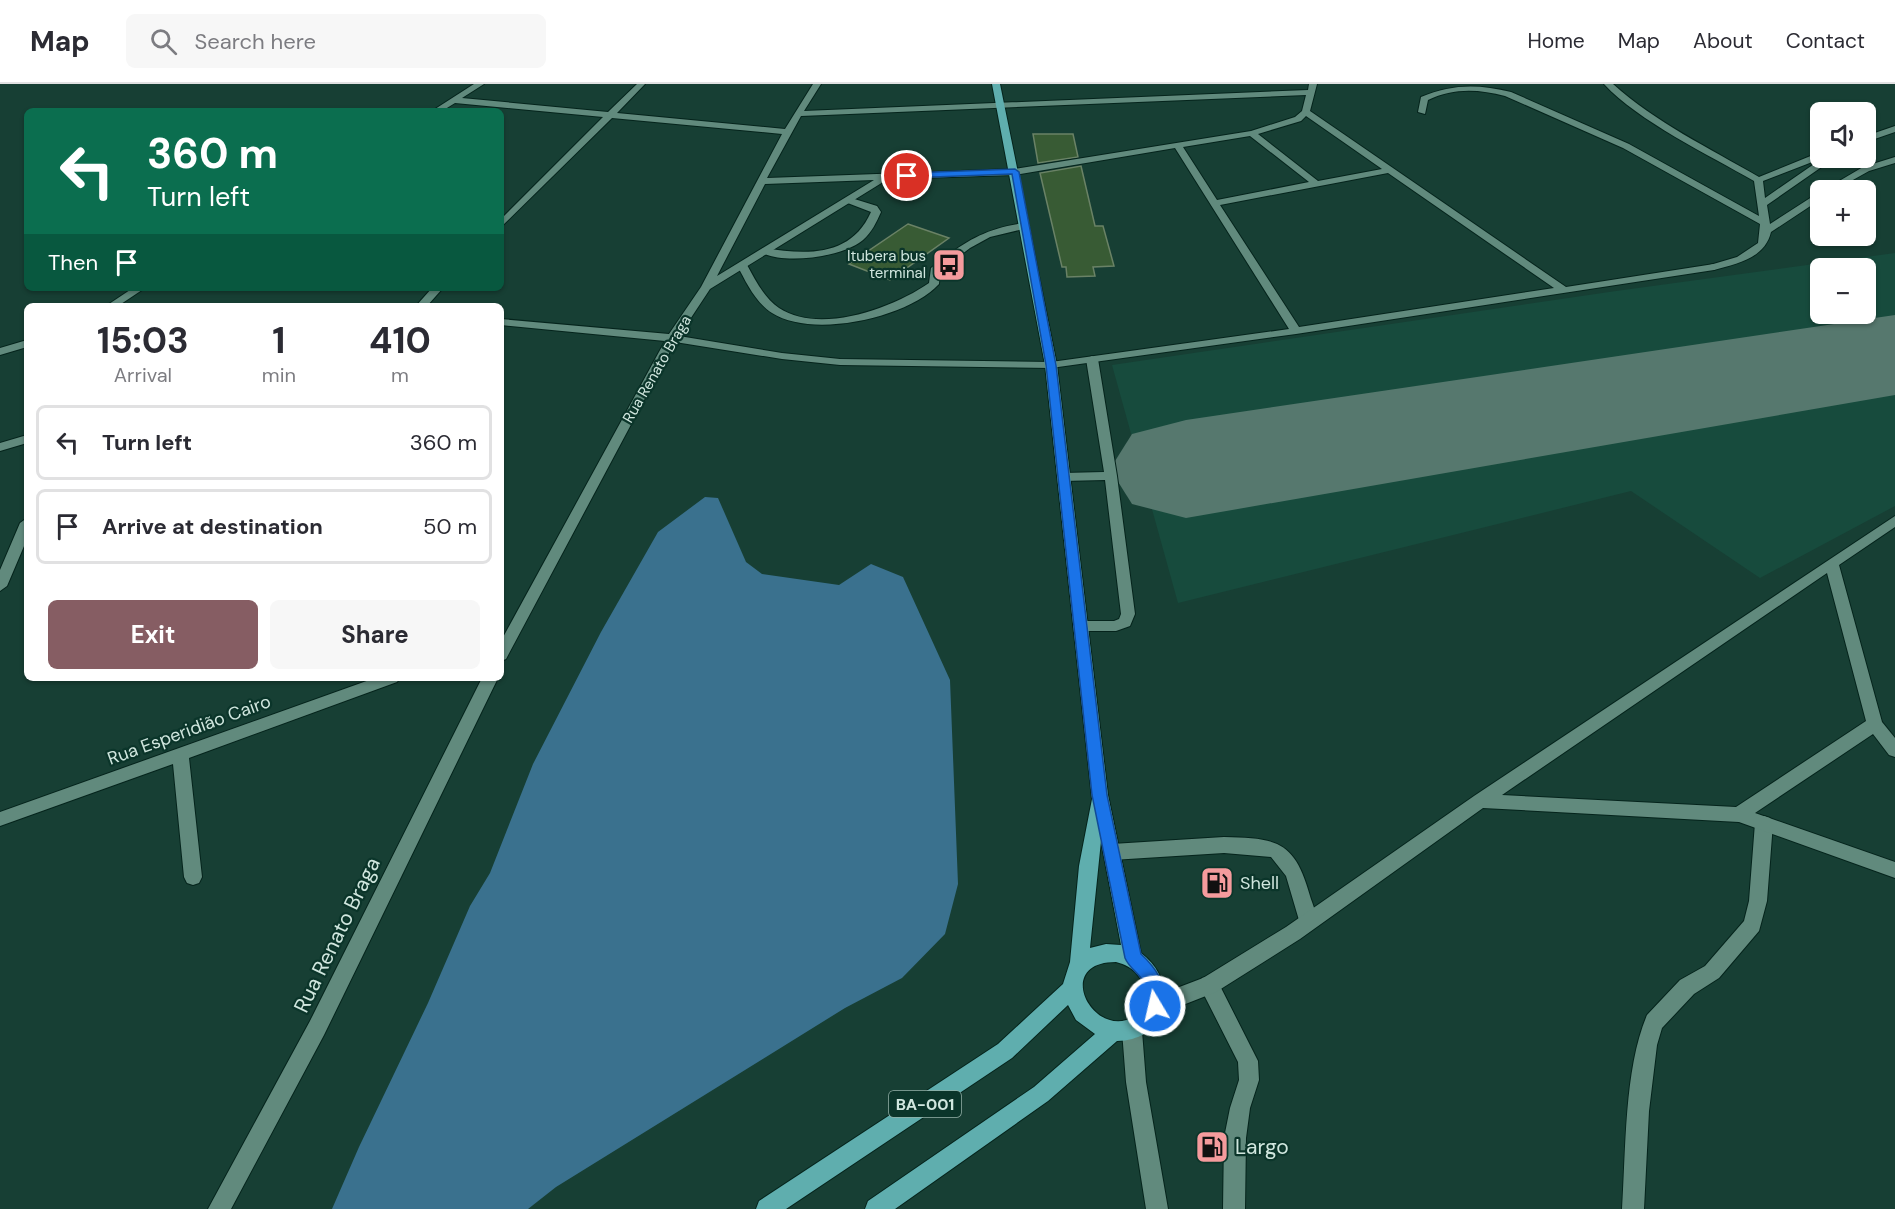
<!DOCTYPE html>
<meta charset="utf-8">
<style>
body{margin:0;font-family:"DM Sans",sans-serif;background:#f7f7f7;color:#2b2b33;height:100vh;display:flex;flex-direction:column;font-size:22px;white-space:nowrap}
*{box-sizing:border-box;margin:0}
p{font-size:20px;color:#7c7c81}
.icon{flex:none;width:33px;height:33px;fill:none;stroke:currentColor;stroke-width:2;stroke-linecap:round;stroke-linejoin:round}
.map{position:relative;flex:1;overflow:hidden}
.details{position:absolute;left:24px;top:219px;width:480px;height:378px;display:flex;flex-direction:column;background:#fff;border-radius:9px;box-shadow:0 2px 4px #0004}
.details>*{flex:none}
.guide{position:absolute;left:24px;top:24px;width:480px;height:183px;border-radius:9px;box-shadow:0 2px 4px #0004;background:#0b6e4f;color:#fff;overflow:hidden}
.tools{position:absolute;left:1810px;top:18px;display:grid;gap:12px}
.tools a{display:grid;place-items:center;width:66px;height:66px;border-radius:9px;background:#fff;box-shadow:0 2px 4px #0004;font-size:30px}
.pin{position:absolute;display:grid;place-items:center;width:51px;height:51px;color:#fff;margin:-26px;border:3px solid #fff;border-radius:50%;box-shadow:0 2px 6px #0007}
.me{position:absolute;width:66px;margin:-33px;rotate:351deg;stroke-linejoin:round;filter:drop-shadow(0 0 4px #0008)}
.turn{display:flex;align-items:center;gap:21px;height:126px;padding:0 24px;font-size:27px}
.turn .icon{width:78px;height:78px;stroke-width:2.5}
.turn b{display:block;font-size:42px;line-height:51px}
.then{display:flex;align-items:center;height:57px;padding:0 24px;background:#0003;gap:12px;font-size:22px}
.eta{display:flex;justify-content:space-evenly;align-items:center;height:102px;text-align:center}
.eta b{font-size:36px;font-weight:700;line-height:42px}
.button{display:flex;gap:12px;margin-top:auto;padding:12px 24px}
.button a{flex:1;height:69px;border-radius:9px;background:#865d63;color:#fff;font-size:24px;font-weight:700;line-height:69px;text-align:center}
.button a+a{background:#f7f7f7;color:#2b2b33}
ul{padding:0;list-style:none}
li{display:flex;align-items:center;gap:18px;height:75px;margin:0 12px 9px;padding:0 12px;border:3px solid #e1e1e2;border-radius:9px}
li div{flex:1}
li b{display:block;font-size:22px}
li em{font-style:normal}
header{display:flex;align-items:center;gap:36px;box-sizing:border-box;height:84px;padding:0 30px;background:#fff;border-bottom:2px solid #e1e1e2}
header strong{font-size:28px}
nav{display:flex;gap:33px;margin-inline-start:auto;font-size:21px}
.search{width:420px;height:54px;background:#f7f7f7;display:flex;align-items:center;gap:15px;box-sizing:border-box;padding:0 21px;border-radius:9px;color:#7c7c81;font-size:22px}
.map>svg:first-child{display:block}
.built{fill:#174b3d;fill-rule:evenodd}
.water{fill:#3a718e}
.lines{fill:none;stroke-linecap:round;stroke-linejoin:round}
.runway{fill:#56786e;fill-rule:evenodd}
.building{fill:#385b34;stroke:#6a8266;stroke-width:1.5}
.lane-casing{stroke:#05241c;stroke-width:2}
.street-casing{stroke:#05241c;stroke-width:2}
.primary-casing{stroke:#05241c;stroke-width:2}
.lane{fill:#618a7d;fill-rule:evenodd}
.street{fill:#618a7d;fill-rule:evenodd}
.primary{fill:#5faeae;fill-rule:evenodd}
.route{fill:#1a73e8;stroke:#114b97;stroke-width:1.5}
.labels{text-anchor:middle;stroke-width:4.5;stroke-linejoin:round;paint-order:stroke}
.far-poi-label{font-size:15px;fill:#d0e6de;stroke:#0b352a;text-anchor:end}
.far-street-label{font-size:15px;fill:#d0e6de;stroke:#0b352a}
.shield{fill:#0b352a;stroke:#95b1a8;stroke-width:1.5}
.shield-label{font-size:16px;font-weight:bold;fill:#d0e6de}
.street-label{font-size:18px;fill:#d0e6de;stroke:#0b352a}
.poi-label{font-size:18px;fill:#d0e6de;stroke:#0b352a;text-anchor:start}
.near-street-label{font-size:21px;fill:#d0e6de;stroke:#0b352a}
.near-poi-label{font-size:21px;fill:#d0e6de;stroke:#0b352a;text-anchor:start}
</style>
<header>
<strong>Map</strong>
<div class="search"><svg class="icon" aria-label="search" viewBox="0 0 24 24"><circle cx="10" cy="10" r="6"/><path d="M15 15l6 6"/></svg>Search here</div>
<nav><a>Home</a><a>Map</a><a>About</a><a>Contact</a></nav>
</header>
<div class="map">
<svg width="1895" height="1125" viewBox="0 0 1895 1125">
<rect width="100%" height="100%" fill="#173f34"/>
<path class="built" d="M1895 169V422L1760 494 1631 407 1178 519 1112 281 1616 207ZM1821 184H1866V230H1821Z"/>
<path class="water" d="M705 413 718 414 746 478 762 490 839 501 871 480 903 493 950 596 958 800 945 850 902 894 845 924 556 1103 528 1125H332L359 1063 428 919 470 822 490 789 533 680 601 548 658 448Z"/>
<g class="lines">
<path class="runway" d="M1895 231V311L1186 434 1132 420 1110 385 1132 350 1186 336Z"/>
</g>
<path class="building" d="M1033 50H1073L1078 73 1038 79Z
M1081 82 1095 142H1103L1114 182 1093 183 1095 192 1067 193 1066 183H1062L1040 89Z
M908 140 949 154 890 196 849 180Z"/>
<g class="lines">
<g class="lane-casing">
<path id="lane" d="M1604 0H1613C1655 38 1709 64 1759 93L1818 69 1821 68V74H1829L1823 82 1767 121 1770 140 1818 109 1821 108V115L1771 148C1765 174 1737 180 1714 186L1710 185V181L1737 173 1758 159 1760 140 1623 64 1505 12C1478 5 1453 4 1428 16L1425 30 1418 28 1421 13C1452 0 1478 0 1511 8L1629 60 1759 132 1754 97C1709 71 1638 37 1604 0ZM1820 75 1817 78 1765 114 1763 97Z
M1895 42V48L1866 58V52Z
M1895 73V79L1869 87 1835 106H1824L1863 83Z
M848 113 877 122 881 128C876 139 872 148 863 156 844 173 780 182 759 167L764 164C807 171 851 173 871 128L845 118 843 116Z
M1025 139 1028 140V144L990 153 970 164 940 187 939 200C908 234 812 255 772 229 755 218 746 198 737 181L746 179C755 195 763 213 779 224 820 251 893 224 929 199L931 184C963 159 984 144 1025 139Z
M1092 272 1098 275 1117 392 1135 530 1130 542 1116 547H1080L1075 546 1073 542 1075 538 1080 537H1114L1119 535 1121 530 1105 396 1063 397 1057 393 1063 389 1104 388 1086 275Z
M1764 732 1770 734 1773 739 1767 817 1759 847 1719 894 1694 910 1662 944 1657 961 1649 1027 1644 1125H1622C1626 1066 1624 985 1647 931L1680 896 1705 882 1744 837 1749 817 1755 739 1758 734Z
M1224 753C1277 754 1295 757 1310 812 1313 822 1319 833 1315 843L1308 846 1301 843 1286 792 1271 773 1224 769 1112 776 1106 774 1103 768 1106 762 1112 760Z
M1209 892 1216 894 1258 977 1259 996 1250 1024 1246 1054 1245 1125H1223L1224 1054 1230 1024 1239 996 1238 978 1199 901 1202 894Z"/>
</g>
<g class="street-casing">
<path id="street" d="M474 0H484L462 14 608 28 637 0H645L617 29 785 45 813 0H821L804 27 1308 6 1309 0H1317L1310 27 1566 203 1714 180 1719 183 1714 186 1296 250 1051 284 840 281 782 275 675 258 506 575 501 577V557L665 257 501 241V235L669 250 701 203 782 50 612 34 501 143V135L603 33 455 19 442 27H432ZM1306 11 1302 27 1295 33 1251 47 1015 85 767 94 801 32ZM1306 32 1382 85 1318 97 1258 50 1301 37ZM1250 52 1309 98 1217 116 1183 63ZM1175 64 1289 245 1051 278 840 275 782 269 679 252 710 205 888 95 1015 91ZM1388 89 1554 204 1299 243 1220 121ZM874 96 717 192 765 100Z
M133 204H145L118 222H106Z
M432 204H443L427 222H416Z
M27 256V263L0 271V264Z
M27 351V359L0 367V359Z
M1895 432V443L1839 481 1882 638 1895 654V673L1889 671 1873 650 1755 729 1895 778V794L1739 738 1483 724 1300 855 1216 908 1155 932 1148 929 1145 922 1148 915 1203 894 1286 843 1474 712ZM1827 489 1866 637 1736 723 1502 711Z
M27 434V455L7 502 0 507V486L20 439Z
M375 594H400L397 598 189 674 202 793 199 799 193 801 187 799 184 793 173 680 0 742V728Z
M482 594H498L324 951 231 1125H208L310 937Z
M1132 937 1139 940 1142 947 1146 998 1168 1125H1146L1126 998 1122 947 1125 940Z"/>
</g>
<g class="primary-casing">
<path id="primary" d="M992 0H1000L1057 281 1108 711 1141 869C1180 898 1170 956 1117 957L1048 1017 895 1125H865L868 1117 1034 1003 1095 950 1076 936 1068 921 1012 974 786 1125H756L759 1117 998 960 1063 900 1070 878 1079 782 1092 715 1045 281ZM1101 757 1121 861 1106 860 1090 864ZM1116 878C1138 883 1150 902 1144 924 1102 971 1046 878 1116 878Z"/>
</g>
<use href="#lane" class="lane"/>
<use href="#street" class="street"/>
<use href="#primary" class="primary"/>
</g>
<path class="route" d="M1015 85 1019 88 1056 281 1107 711 1141 870C1157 885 1171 906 1161 928L1155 931 1149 928C1145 920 1148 911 1146 903 1142 890 1130 886 1125 874L1092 711 1046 281 1012 90 907 94 903 92 907 89Z"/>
<defs>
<g id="bus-square" transform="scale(1.725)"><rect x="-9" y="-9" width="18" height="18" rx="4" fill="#f59b9d" stroke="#0b352a"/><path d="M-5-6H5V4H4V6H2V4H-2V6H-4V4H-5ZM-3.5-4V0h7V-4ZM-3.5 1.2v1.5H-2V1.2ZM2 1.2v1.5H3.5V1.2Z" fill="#111"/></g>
<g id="fuel-square" transform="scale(1.725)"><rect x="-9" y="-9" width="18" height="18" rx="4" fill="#f59b9d" stroke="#0b352a"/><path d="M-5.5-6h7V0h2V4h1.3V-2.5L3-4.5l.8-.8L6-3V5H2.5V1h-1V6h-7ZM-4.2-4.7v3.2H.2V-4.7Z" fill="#111"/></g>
</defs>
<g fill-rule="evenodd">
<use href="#bus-square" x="949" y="181"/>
<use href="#fuel-square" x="1217" y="799"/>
<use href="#fuel-square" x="1212" y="1063"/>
</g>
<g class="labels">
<g class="far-poi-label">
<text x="926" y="177">Itubera bus<tspan x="926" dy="17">terminal</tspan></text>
</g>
<g class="far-street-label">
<text transform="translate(657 285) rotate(-60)" y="5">Rua Renato Braga</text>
</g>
<rect class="shield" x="889" y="1007" width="72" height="26" rx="4.5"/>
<g class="shield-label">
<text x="925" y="1026">BA-001</text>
</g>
<g class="street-label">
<text transform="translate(189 646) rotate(-20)" y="6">Rua Esperidião Cairo</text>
</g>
<g class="poi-label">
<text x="1240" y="805">Shell</text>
</g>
<g class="near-street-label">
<text transform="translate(337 851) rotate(-64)" y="7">Rua Renato Braga</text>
</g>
<g class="near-poi-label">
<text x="1235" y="1070">Largo</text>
</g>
</g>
</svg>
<div class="tools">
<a><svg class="icon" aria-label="sound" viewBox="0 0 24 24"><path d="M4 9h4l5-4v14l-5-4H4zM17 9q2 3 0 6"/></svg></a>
<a>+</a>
<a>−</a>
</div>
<div class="pin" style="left:907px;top:92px;background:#d93025"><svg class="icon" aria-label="arrive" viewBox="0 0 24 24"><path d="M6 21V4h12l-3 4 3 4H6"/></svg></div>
<svg class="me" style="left:1155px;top:922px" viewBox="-20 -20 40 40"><circle r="17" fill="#1a73e8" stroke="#fff" stroke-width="3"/><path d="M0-11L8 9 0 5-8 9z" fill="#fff"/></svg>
<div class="guide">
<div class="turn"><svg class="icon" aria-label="left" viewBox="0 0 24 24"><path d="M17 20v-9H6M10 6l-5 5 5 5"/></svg><div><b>360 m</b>Turn left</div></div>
<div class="then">Then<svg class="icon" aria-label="arrive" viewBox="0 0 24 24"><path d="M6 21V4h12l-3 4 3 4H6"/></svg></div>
</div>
<section class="details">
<div class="eta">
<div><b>15:03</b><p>Arrival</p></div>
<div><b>1</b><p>min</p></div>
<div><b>410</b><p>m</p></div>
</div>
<ul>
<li><svg class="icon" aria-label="left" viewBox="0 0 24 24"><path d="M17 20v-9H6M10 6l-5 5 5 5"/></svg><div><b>Turn left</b></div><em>360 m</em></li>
<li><svg class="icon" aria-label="arrive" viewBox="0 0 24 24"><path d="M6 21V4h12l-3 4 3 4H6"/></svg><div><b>Arrive at destination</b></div><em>50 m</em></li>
</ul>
<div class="button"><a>Exit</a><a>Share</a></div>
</section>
</div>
